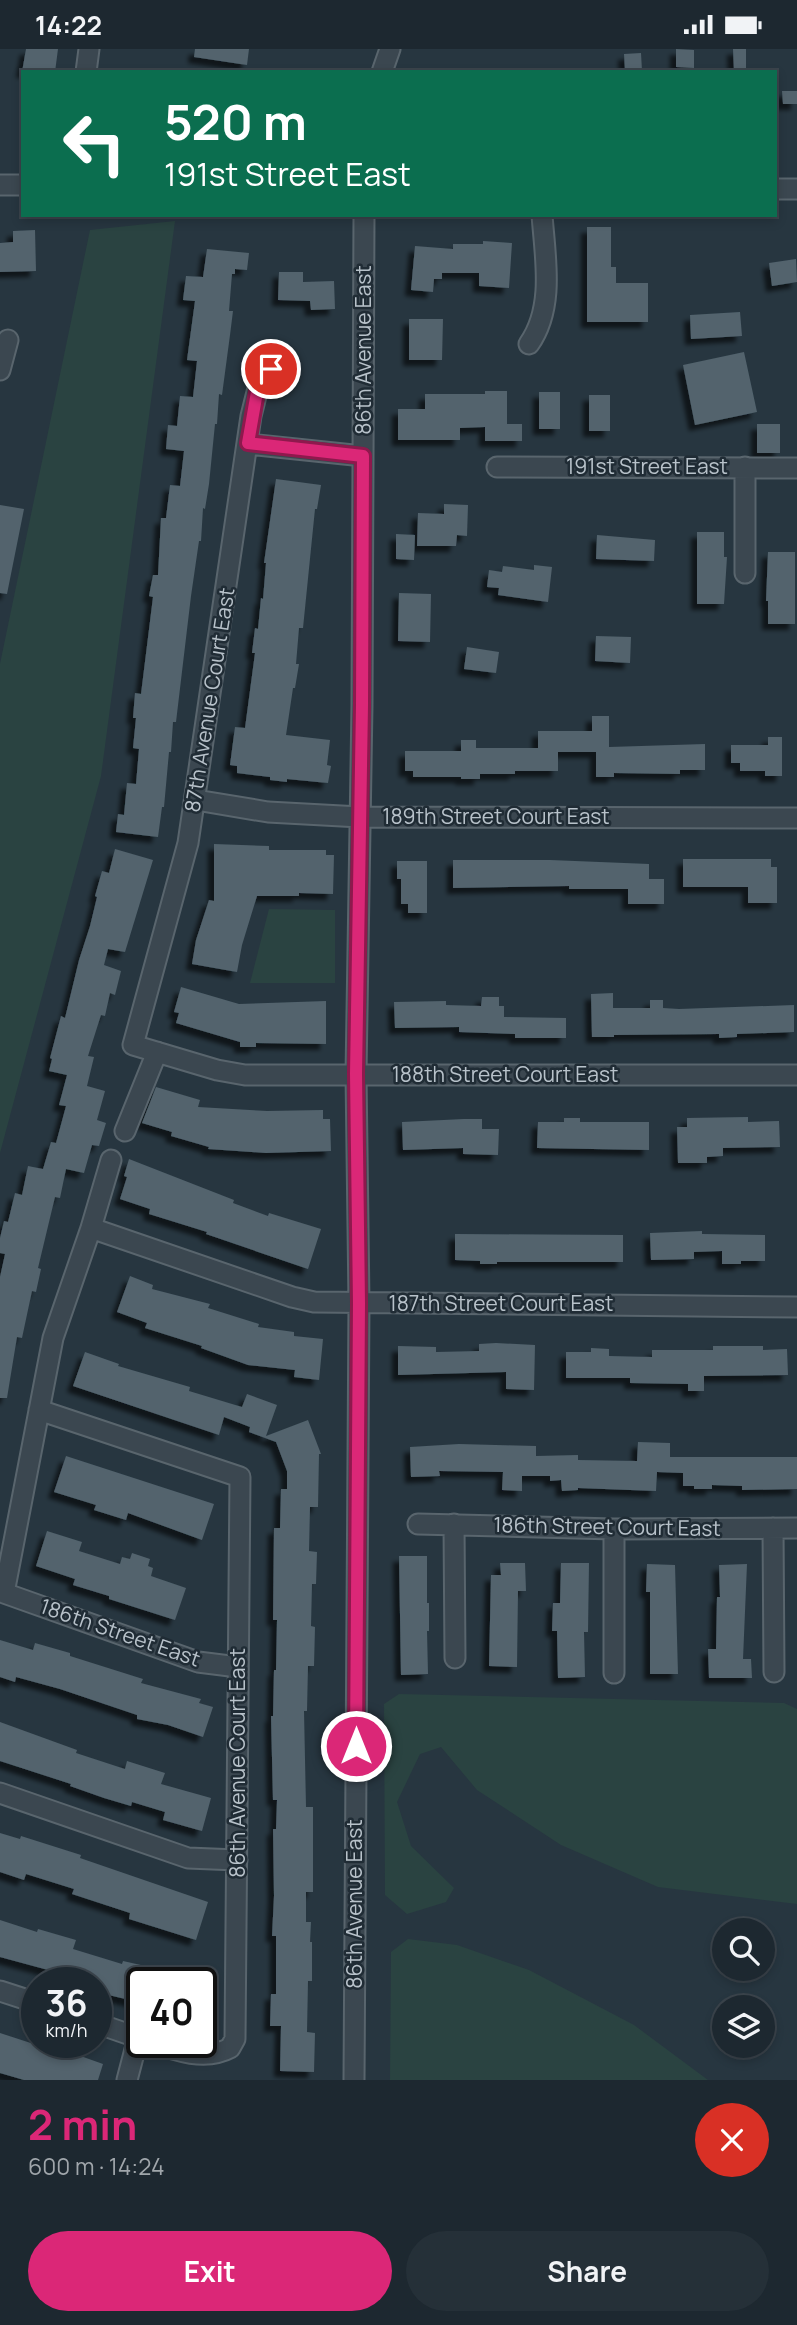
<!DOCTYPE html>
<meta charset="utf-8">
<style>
body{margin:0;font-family:Manrope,sans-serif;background:#253038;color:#f1f3f6;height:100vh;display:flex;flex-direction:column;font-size:26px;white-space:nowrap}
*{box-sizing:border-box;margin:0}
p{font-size:23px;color:#a0a6ab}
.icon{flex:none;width:38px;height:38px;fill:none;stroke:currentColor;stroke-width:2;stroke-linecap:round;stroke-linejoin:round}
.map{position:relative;height:2031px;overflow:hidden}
.panel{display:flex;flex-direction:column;background:#1d2830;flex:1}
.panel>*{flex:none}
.hud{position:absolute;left:21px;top:21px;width:756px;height:147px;border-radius:0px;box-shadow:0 4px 10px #0003,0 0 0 2px #3b444c;background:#0b6e4f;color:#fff;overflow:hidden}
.buttons{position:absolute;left:712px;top:1869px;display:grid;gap:14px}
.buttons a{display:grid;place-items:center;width:63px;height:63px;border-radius:50%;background:#1d2830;box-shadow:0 4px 10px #0003,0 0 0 2px #3b444c;font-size:35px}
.speed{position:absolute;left:21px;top:1918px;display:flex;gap:14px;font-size:35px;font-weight:700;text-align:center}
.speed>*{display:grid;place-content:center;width:91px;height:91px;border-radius:50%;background:#1d2830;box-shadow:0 4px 10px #0003,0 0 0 2px #3b444c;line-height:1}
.speed small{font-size:18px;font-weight:400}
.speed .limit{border:4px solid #111;border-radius:10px;background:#fff;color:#111}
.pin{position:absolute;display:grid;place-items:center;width:60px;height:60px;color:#fff;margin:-30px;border:4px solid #fff;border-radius:50%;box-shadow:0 2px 7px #0007}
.me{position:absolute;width:77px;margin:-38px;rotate:0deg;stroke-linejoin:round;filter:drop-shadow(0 0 5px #0008)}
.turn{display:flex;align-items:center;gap:24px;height:147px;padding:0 28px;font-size:32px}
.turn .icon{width:91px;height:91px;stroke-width:2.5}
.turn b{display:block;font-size:49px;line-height:60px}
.round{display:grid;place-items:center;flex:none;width:74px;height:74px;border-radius:37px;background:#253038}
.overview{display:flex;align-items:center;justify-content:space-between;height:119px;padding:0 28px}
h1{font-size:42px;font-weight:700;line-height:52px;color:#db2777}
.primary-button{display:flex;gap:14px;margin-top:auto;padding:14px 28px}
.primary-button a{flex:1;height:80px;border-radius:42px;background:#db2777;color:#fff;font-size:28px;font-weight:700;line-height:80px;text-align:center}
.primary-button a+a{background:#253038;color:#f1f3f6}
.status{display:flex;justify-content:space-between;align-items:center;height:49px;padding:0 35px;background:#1d2830;direction:ltr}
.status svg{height:19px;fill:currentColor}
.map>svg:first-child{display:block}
.green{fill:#2a4341}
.building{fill:#52636d;filter:url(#shadow)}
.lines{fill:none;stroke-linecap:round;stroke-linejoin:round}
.minor-casing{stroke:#59656d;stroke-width:23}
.minor{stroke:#3b4750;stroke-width:19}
.route-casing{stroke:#8e194d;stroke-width:18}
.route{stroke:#db2777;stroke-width:12}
.labels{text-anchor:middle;stroke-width:5;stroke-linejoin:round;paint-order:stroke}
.street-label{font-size:21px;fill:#b8c2ca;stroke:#202c35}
</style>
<div class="status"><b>14:22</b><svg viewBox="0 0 49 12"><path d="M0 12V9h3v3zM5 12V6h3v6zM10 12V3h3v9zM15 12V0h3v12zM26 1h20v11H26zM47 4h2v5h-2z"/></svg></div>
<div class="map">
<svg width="797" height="2031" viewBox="0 0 797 2031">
<defs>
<filter id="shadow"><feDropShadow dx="-6" dy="6" stdDeviation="2" flood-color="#0009"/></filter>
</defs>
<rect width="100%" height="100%" fill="#273640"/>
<path class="green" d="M175 172 101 727 0 1104V615L90 181Z
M269 860 335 861V934H250Z
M399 1645 784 1654 797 1660V1855L658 1838 561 1796 477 1741 441 1698 420 1705 397 1753 411 1797 454 1839 446 1853 407 1865 385 1846 384 1655Z
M408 1890 457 1896 529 1921 634 1976 708 2031H390L391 1903Z"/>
<path class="building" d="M26 0H58L55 23H22Z
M195 0H249L247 16 194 8Z
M676 0 694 1V19L676 18Z
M733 0H746V23H734Z
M641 4 642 22H625L624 5Z
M782 42H797V55H783Z
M587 178H611V218H616V234H648V273H587Z
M35 181 36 222 0 223V194L13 193V182Z
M483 192 512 194 509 239 479 237V224H442V230H434L433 243 411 241 415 197 453 200V195H483Z
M207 200 249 204 247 221 235 220V225H232L229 262H233L230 286 222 346 219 345 217 375H215L209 435 205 460 203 459 201 492H199L191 547 176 673H173L171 703H169L164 758H162L158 788 116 783 118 765 124 766 127 734 136 735 139 700 133 699 136 669H133L135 644 141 645 153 548 149 547 153 526H158L161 469H166L170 436 180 437 184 402 166 400 168 376 177 377 180 347 193 348 197 312 187 311 195 252 183 251 186 227 203 228Z
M796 210 797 233 772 237 769 214Z
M279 223H303V233L334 232 335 260 311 261 310 252 278 251Z
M740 263 742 287 691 290 690 266Z
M409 270H443L442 311H409Z
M744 303 757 363 695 376 683 316Z
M485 342H507V375H522V392H485V378L460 379V391H398V360H425V345H485Z
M539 343H560V380H539Z
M589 346H610V382H589Z
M757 375H780V404H757Z
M276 430 321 436 317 460H315L303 579H299L296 615H299L295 639H293L286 686 330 691 327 716 331 717 328 734 287 730V733L270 731V728L237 724V717L230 716 235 678 245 679 255 604H252L255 579 258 580 261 549 263 550 266 514H264Z
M444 455 468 456 467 487 457 486 456 497H417L418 464 444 465Z
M0 456 24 460 7 545 0 544Z
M697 483H724V508H727L724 555H697Z
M396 485 415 486 414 511 396 510Z
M597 486 655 491 654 512 596 510Z
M768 503H795V575H768V552H766Z
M534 516 552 518 548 553 498 546 499 539 487 538 489 521 502 523 503 517 534 521Z
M399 544 431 545 430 593 398 592Z
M596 587 631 588 630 614 595 612Z
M467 598 499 603 496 624 464 620Z
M592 667H609V698L705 695V721H680V725L614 724V728H596V703H558V722H515V725H480V730H461V728H413V722H405V702H461V691H476V699H538V682H592Z
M768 688H782V727H765V722H740V714H731V696H768Z
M214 795 269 797V801H326V806H334L333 845 299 844V847H257L242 896 237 923 192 915 196 891 209 851 214 852Z
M115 800 153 811 125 903 108 900 104 916 121 922 115 946 110 944 105 967 101 966 88 1007 94 1008 87 1037 105 1042 97 1071 106 1074 99 1097 92 1096 84 1124 66 1120 60 1149 55 1148 38 1219 41 1220 36 1243 32 1242 22 1289 17 1288 7 1349H0V1228L5 1205 0 1204V1189L4 1172 8 1173 15 1144 22 1146 28 1117 43 1120 51 1093 56 1094 66 1057 59 1056 67 1026 49 1022 52 1010 50 1009 61 967 65 969 79 911 90 877 97 848 95 847 102 822 109 824Z
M683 810H771V818H777V854H748V838H683Z
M453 811H550L649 815V830H664V855H628V840H569V837L453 839Z
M397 812H427V864H408V855H401V830H397Z
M181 938 239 955 326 952V995L256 994V998H240V993L176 974 179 964 174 963Z
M613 944V959H650V951H663V959L679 960 794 956V983L737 985V988L719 989V985L614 986V988H592L591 945Z
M482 948H499V957H504V968L566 969V989H515V985L459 983V978L395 979 394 953 446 952V956L481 957Z
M156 1038 200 1051 198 1058 267 1062 323 1061V1070H330L331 1102 266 1104 208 1100 209 1098 171 1087 172 1083 142 1074Z
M748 1068V1073L779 1072 780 1098 723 1099V1107L707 1108V1114H678L677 1078H687V1069Z
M564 1069H580V1073H649V1101L537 1099 538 1073H564Z
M464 1070H482V1080H499L498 1106 463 1105V1099L403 1101 402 1073Z
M129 1110 234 1151 233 1154 268 1167 269 1164 321 1180 308 1220 206 1185 207 1183 149 1165 150 1160 120 1150 127 1128 124 1127Z
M702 1182V1185L765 1186V1212H741V1215H722V1202L694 1203V1210L651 1211 650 1184Z
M455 1185 623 1186V1213H497V1215H480V1212L455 1211Z
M130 1227 153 1236 152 1240 210 1255 208 1259 259 1275 258 1278 294 1283V1287L323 1290 319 1331 294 1328 295 1321 248 1316 201 1299 202 1297 145 1279 147 1274 117 1263Z
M496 1294 535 1296 534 1341 506 1340V1323L398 1326V1297L436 1298V1303L479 1302V1295Z
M713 1297H763V1301L787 1300 788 1326 704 1327V1342H688V1335L630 1334V1329H566V1303H591V1299L609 1300V1307L652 1308V1301H713Z
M85 1303 119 1315 118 1317 190 1338 189 1342 242 1358 247 1345 277 1356 266 1387 308 1371 321 1405H319L318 1458H310L309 1502 317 1503 316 1535H312L311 1577 315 1578 314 1617H308L307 1662H304L306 1758H313V1843H306V1873H311L310 1893H312V1932H308L307 1983 315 1984 314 2023 280 2022 281 1977H270L271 1945H276V1887H272L274 1847 273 1780H276L277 1751H273L271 1667H273L274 1621H276L277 1571H273L274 1479H280L281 1440H287V1422L276 1393 249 1383 250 1378 224 1368 219 1386 73 1337Z
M638 1393 670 1394V1408H797V1440L742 1441V1437L712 1436V1440H694V1437H683V1424L657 1423 656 1442 578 1439V1441L562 1442 561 1431 550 1432V1427H522V1442L502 1441 503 1423 439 1422 440 1427 411 1428 410 1398 459 1395 536 1397V1407L578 1406V1411L637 1412Z
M66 1407 214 1455 202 1491 128 1464 126 1471 94 1461 96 1456 54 1443Z
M47 1482 82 1493 79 1502 120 1515 122 1508 130 1510 132 1504 150 1510 148 1517 153 1519 151 1527 186 1539 175 1571 109 1550V1547L73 1536 75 1530 36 1517Z
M399 1507H427V1554H429V1582H427L428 1625 401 1626Z
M500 1514H525L526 1542H518L517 1618 489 1617 491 1526H501Z
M561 1514H589L588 1583H584L585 1628 558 1629 557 1582H552L553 1554H560Z
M647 1515 675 1516 678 1625H650V1543H646Z
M747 1515 743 1610H751L752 1629H709L708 1600H716L717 1548H720L719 1516Z
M0 1591 33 1601 35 1594 70 1604V1607L143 1630 141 1634 201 1650 199 1654 213 1658 203 1688 168 1676 137 1670V1666L60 1640 16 1628 15 1633 0 1628Z
M0 1673 77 1701 76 1704 125 1720 127 1712 165 1724 161 1735 211 1749 202 1782 163 1771 165 1763 132 1753 131 1757 104 1749 70 1737 71 1735 0 1712Z
M0 1784 20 1790 21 1787 81 1806 80 1809 208 1853 196 1891 129 1870 130 1864 72 1845 74 1840 26 1825 24 1831 0 1823Z
M0 1871 37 1883 38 1880 76 1891 73 1900 122 1915 123 1912 163 1921 160 1934H142V1954L96 1943V1934H69L46 1927 48 1921 0 1908Z
M0 1984 43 1998 44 1994 103 2015 98 2031H24L0 2024Z"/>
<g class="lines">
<g class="minor-casing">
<path id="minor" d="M86 23 89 0
M382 23 390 0
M0 136H23
M775 140H797
M529 295C555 258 545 208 542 166
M279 306 257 343 251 367 188 794 133 996 217 1021 245 1026H797
M0 321 8 291
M248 395 363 407
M497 418 797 419
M745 418V524
M196 751 268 763 360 768 797 769
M125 1082 157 1003
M111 1111 91 1179 53 1289 4 1544 198 1613 238 1618
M91 1179 292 1248 314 1253 797 1258
M39 1361 240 1428 235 1990 230 1999C206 2012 176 2002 151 1993
M418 1475 614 1480 797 1479
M454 1475 455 1609
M773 1479 774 1623
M614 1480V1624
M0 1744 188 1809 237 1811
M0 1942 37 1954
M96 1974 142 1990
M127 2031 138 1989
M354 2031 359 1254 356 1025 362 656 364 166"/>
</g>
<use href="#minor" class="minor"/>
</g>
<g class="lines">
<g class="route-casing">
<path id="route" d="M271 320 257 343 248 394 363 407 362 656 356 1025 359 1254 356 1697"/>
</g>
<use href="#route" class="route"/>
</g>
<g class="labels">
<g class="street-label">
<text transform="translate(364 301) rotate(-90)" y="7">86th Avenue East</text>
<text x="647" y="425">191st Street East</text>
<text transform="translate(210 651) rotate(-81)" y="7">87th Avenue Court East</text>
<text x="496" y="775">189th Street Court East</text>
<text x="505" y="1033">188th Street Court East</text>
<text x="501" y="1262">187th Street Court East</text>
<text transform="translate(607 1478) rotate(1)" y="7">186th Street Court East</text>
<text transform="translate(120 1584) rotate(19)" y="7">186th Street East</text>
<text transform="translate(238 1714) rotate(-90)" y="7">86th Avenue Court East</text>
<text transform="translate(355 1855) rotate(-90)" y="7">86th Avenue East</text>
</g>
</g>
</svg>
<div class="buttons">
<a><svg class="icon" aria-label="search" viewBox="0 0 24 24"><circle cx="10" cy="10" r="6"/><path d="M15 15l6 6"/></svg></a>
<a><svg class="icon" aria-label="layers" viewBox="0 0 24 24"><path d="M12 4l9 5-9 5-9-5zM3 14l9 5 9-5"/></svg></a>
</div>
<div class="speed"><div>36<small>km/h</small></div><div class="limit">40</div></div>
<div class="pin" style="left:271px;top:320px;background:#d93025"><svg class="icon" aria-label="arrive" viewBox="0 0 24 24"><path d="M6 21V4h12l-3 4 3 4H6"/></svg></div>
<svg class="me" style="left:356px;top:1697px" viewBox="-20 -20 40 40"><circle r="17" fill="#db2777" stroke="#fff" stroke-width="3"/><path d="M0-11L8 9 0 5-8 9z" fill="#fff"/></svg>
<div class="hud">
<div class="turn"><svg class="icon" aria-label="left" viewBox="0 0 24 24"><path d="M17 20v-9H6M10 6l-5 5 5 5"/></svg><div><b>520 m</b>191st Street East</div></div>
</div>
</div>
<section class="panel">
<div class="overview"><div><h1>2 min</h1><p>600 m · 14:24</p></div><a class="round" style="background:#d93025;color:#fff"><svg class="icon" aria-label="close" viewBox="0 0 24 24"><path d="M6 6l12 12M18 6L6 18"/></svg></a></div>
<div class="primary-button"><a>Exit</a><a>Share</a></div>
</section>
